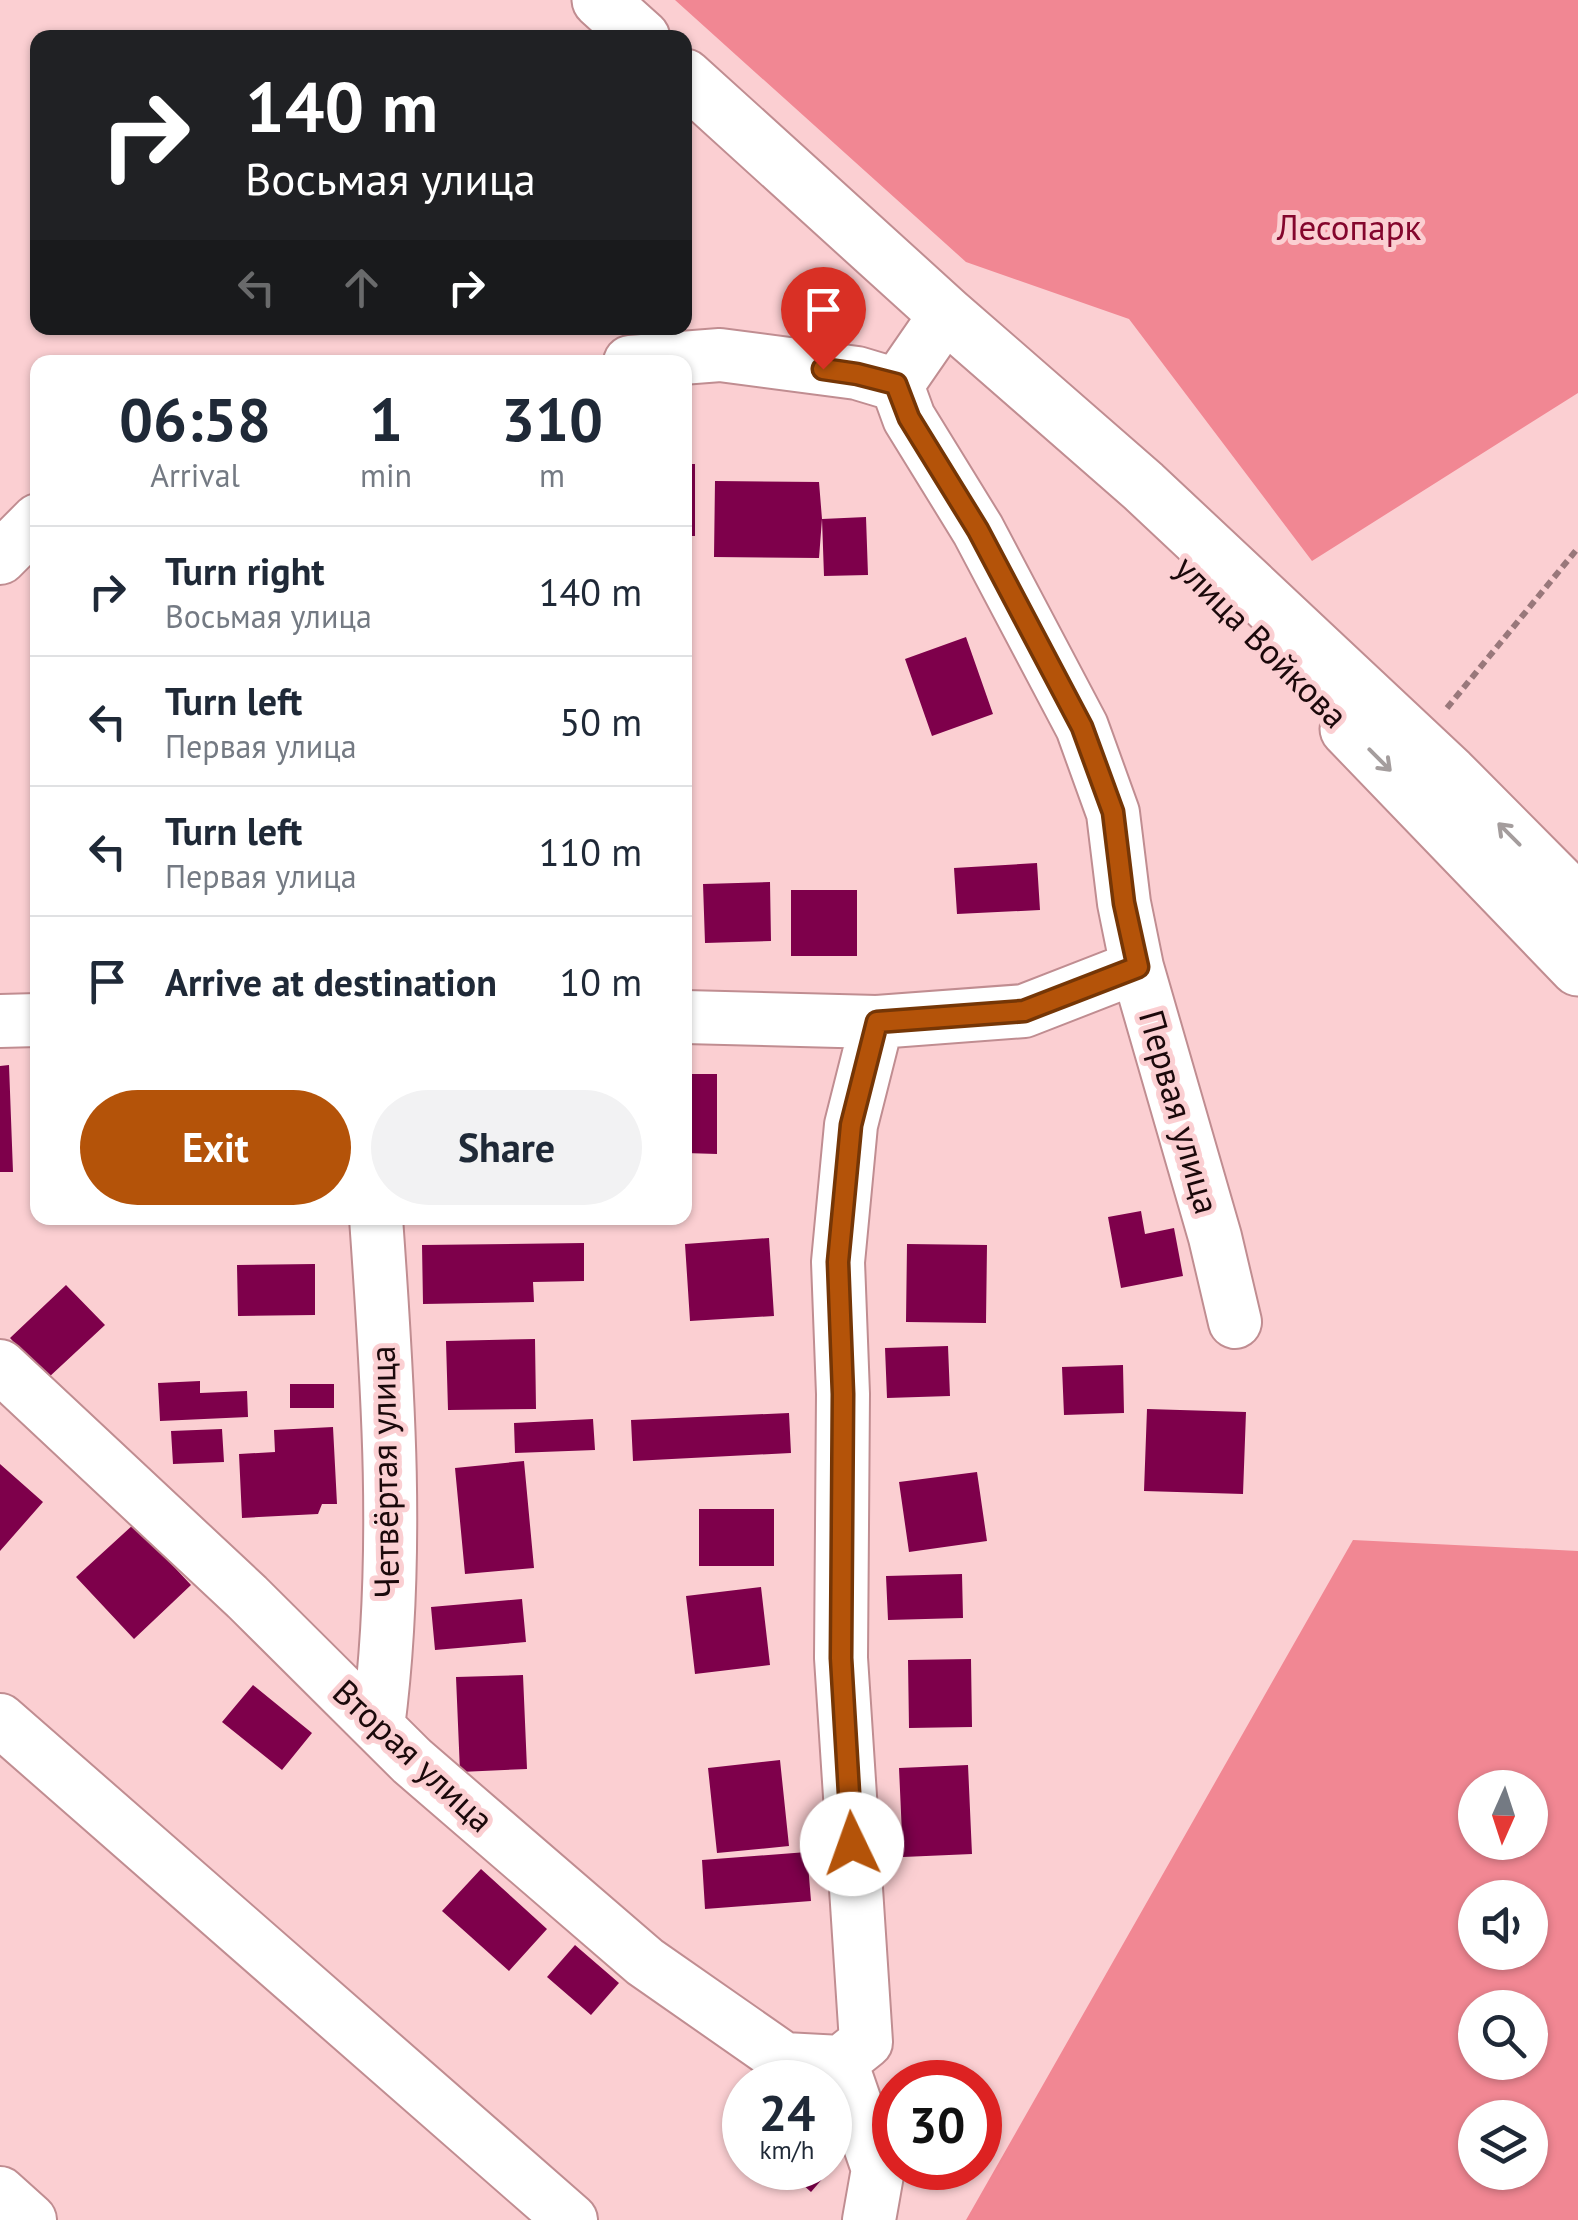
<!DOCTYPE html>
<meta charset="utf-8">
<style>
body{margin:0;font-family:"PT Sans",sans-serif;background:#f2f2f3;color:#1f2937;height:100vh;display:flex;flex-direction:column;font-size:38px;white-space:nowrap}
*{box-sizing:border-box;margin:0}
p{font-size:32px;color:#747a83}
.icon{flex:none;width:55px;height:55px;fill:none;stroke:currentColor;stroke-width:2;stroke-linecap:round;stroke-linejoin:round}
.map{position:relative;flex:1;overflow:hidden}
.drawer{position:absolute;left:30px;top:355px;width:662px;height:870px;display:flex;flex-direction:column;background:#fff;border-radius:20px;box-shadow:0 2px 8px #0004}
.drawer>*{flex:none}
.top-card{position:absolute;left:30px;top:30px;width:662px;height:305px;border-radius:20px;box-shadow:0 2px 8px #0004;background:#202124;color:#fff;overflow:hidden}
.needle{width:65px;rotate:183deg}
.controls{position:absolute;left:1458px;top:1770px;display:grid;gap:20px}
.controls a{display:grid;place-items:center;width:90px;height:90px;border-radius:50%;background:#fff;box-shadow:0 2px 8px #0004;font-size:50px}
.speed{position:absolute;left:722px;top:2060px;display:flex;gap:20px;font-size:50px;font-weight:700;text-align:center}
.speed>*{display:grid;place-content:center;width:130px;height:130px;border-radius:50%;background:#fff;box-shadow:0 2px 8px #0004;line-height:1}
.speed small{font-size:25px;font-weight:400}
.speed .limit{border:15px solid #d22;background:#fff;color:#111}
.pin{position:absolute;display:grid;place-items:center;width:85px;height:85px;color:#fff;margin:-102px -42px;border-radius:50% 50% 50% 0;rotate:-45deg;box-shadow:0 0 10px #0007}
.pin .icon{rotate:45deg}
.me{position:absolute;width:110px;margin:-55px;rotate:357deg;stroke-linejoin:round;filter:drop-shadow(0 0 8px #0008)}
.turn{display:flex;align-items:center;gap:35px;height:210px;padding:0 50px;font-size:45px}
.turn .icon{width:130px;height:130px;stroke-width:2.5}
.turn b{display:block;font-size:70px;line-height:85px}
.lanes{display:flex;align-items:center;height:95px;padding:0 50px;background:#0003;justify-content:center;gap:50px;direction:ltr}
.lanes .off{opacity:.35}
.eta{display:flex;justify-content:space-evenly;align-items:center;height:170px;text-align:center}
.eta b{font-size:60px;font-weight:700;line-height:70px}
.action{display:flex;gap:20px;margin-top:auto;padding:20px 50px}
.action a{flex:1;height:115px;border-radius:60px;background:#b45309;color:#fff;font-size:40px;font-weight:700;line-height:115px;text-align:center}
.action a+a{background:#f2f2f3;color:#1f2937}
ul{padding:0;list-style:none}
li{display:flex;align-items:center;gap:30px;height:130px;padding:0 50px;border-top:2px solid #e0e1e3}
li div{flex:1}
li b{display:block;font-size:38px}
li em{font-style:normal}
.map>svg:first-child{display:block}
.forest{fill:#f18793;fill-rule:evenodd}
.building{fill:#7e004b}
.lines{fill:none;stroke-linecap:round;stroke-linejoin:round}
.minor-casing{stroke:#c08d91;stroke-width:56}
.major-casing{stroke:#c08d91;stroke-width:59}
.path{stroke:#99787b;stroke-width:6;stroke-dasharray:8 5;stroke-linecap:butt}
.minor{stroke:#fff;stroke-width:52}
.major{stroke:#fff;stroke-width:55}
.oneway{stroke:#a49d9d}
.route-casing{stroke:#753606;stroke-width:25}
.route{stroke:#b45309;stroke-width:18}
.labels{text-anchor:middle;stroke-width:10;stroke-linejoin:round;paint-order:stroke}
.park-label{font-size:35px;fill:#84062d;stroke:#fbcfd2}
.street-label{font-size:35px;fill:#1b090b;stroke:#fbcfd2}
</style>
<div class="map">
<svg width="1578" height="2220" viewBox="0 0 1578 2220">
<rect width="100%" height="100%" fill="#fbcfd2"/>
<path class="forest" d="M675 0H1578V393L1312 561 1129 319 966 262Z
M1353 1540 1578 1551V2220H966ZM1475 1788H1530V1842H1475ZM1475 1898H1530V1952H1475ZM1475 2008H1530V2062H1475ZM1475 2118H1530V2172H1475Z"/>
<path class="building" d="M685 464H695V536H685Z
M715 481 819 482 822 519 819 558 714 557Z
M866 517 868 575 824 576 822 519Z
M966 637 993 714 932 736 905 659Z
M1037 863 1040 910 957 914 954 868Z
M770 882 771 941 705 943 703 884Z
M791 890H857V956H791Z
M9 1065 13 1172H0V1066Z
M685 1074H717V1154L685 1153Z
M1141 1211 1145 1234 1174 1228 1183 1276 1121 1288 1108 1217Z
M769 1238 774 1316 690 1321 685 1244Z
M584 1243V1281L533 1282 534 1302 423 1304 422 1245Z
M907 1244 987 1245 986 1323 906 1322Z
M315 1264V1315L238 1316 237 1265Z
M66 1285 105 1325 48 1378 10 1338Z
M535 1339 536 1409 448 1410 446 1341Z
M948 1346 950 1396 887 1398 885 1348Z
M1123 1365 1124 1413 1064 1415 1062 1367Z
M200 1381V1393L247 1391 248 1417 160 1421 158 1383Z
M290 1384H334V1408H290Z
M1147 1409 1246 1412 1243 1494 1144 1491Z
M789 1413 791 1453 633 1461 631 1420Z
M593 1419 595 1450 515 1453 514 1423Z
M333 1427 337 1504H322L318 1514 242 1518 239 1454 275 1452 274 1430Z
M222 1429 224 1462 173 1464 171 1431Z
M524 1461 534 1568 465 1574 455 1468Z
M0 1464 43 1502 0 1551Z
M977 1472 987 1541 909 1552 899 1482Z
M699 1509H774V1566H699Z
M134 1524 191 1585 134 1639 76 1577Z
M962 1574 963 1618 888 1620 886 1576Z
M761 1587 770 1665 695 1674 686 1596Z
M522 1599 526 1642 435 1650 431 1607Z
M971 1659 972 1727 909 1728 908 1660Z
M523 1675 527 1769 460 1772 456 1677Z
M253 1685 312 1733 282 1770 222 1722Z
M780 1760 789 1846 717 1853 708 1768Z
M968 1765 972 1854 903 1857 899 1768Z
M807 1852 811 1901 705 1909 702 1860Z
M481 1869 547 1929 509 1971 442 1911Z
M575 1945 619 1983 591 2015 547 1977Z
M830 2157 836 2163 811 2192 784 2168H830Z"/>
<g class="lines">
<g class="minor-casing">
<path id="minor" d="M630 362 720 355 857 373 897 385 909 418 978 530 1082 727 1113 813 1124 903 1137 967 1215 1237 1235 1322
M897 385 946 314
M0 558 38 520
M685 1017 877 1022 1024 1011 1137 967
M0 1021 38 1020
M376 1218C388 1386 400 1559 378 1727
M0 1366 247 1597 412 1761 645 1962 784 2059 841 2062 866 2042 841 1658 843 1394 838 1262 851 1125 877 1022
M0 1720 571 2220
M841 2062 878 2169 869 2220
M0 2193 30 2220"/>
</g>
<g class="major-casing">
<path id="major" d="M600 0 642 38
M685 77 946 314 1143 486 1449 773 1578 903
M1348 729 1578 968"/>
</g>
<path class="path" d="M1447 708 1578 548"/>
<use href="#minor" class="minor"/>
<use href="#major" class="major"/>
</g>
<defs><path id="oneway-shaft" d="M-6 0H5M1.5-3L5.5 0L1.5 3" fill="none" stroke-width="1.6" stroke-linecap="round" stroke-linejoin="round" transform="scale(2.5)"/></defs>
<g class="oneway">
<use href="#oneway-shaft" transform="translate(1380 760) rotate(45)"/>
<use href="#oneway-shaft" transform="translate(1509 834) rotate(-135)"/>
</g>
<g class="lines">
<g class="route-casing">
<path id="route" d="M823 369 857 374 896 384 909 418 978 530 1082 727 1113 812 1124 903 1138 967 1024 1011 877 1022 851 1125 838 1262 843 1394 841 1658 852 1844"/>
</g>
<use href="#route" class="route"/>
</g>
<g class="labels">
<g class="park-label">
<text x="1349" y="240">Лесопарк</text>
</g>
<g class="street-label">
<text transform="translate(1261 642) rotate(45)" y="12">улица Войкова</text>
<text transform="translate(1179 1112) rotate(74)" y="12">Первая улица</text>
<text transform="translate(385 1472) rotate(-91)" y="12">Четвёртая улица</text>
<text transform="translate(413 1756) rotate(43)" y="12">Вторая улица</text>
</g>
</g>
</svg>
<div class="controls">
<a><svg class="needle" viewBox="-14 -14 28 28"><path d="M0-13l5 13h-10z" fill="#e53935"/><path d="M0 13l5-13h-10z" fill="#747a83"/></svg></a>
<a><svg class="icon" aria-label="sound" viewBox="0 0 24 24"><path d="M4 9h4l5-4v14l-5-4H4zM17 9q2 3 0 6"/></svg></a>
<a><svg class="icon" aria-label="search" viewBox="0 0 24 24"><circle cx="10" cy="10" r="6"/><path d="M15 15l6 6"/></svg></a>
<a><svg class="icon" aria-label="layers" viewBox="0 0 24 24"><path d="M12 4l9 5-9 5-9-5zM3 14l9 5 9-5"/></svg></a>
</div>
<div class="speed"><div>24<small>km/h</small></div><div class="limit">30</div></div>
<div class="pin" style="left:823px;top:369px;background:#d93025"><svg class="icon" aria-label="arrive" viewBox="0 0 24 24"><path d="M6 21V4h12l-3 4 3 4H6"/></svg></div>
<svg class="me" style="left:852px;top:1844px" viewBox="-20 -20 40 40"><circle r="19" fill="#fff"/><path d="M0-13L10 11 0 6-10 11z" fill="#b45309"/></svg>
<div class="top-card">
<div class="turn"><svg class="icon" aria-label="right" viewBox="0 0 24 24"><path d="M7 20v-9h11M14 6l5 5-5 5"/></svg><div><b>140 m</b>Восьмая улица</div></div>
<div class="lanes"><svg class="icon off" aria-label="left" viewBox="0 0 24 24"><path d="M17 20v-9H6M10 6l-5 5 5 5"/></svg><svg class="icon off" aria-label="ahead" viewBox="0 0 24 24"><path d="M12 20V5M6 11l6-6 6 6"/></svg><svg class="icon" aria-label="right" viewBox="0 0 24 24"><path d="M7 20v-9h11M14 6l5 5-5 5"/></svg></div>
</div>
<section class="drawer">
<div class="eta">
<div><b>06:58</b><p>Arrival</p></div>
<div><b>1</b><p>min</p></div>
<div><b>310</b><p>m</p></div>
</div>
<ul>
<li><svg class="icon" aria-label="right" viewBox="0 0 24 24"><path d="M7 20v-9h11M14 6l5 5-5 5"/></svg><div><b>Turn right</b><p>Восьмая улица</p></div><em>140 m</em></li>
<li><svg class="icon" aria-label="left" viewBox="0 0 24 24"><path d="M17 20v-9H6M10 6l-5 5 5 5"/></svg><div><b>Turn left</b><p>Первая улица</p></div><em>50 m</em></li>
<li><svg class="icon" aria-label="left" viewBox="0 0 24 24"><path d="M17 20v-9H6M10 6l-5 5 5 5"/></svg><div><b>Turn left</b><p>Первая улица</p></div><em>110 m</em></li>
<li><svg class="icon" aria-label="arrive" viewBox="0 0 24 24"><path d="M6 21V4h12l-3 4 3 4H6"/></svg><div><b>Arrive at destination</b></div><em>10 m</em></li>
</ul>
<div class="action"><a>Exit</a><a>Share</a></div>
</section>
</div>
